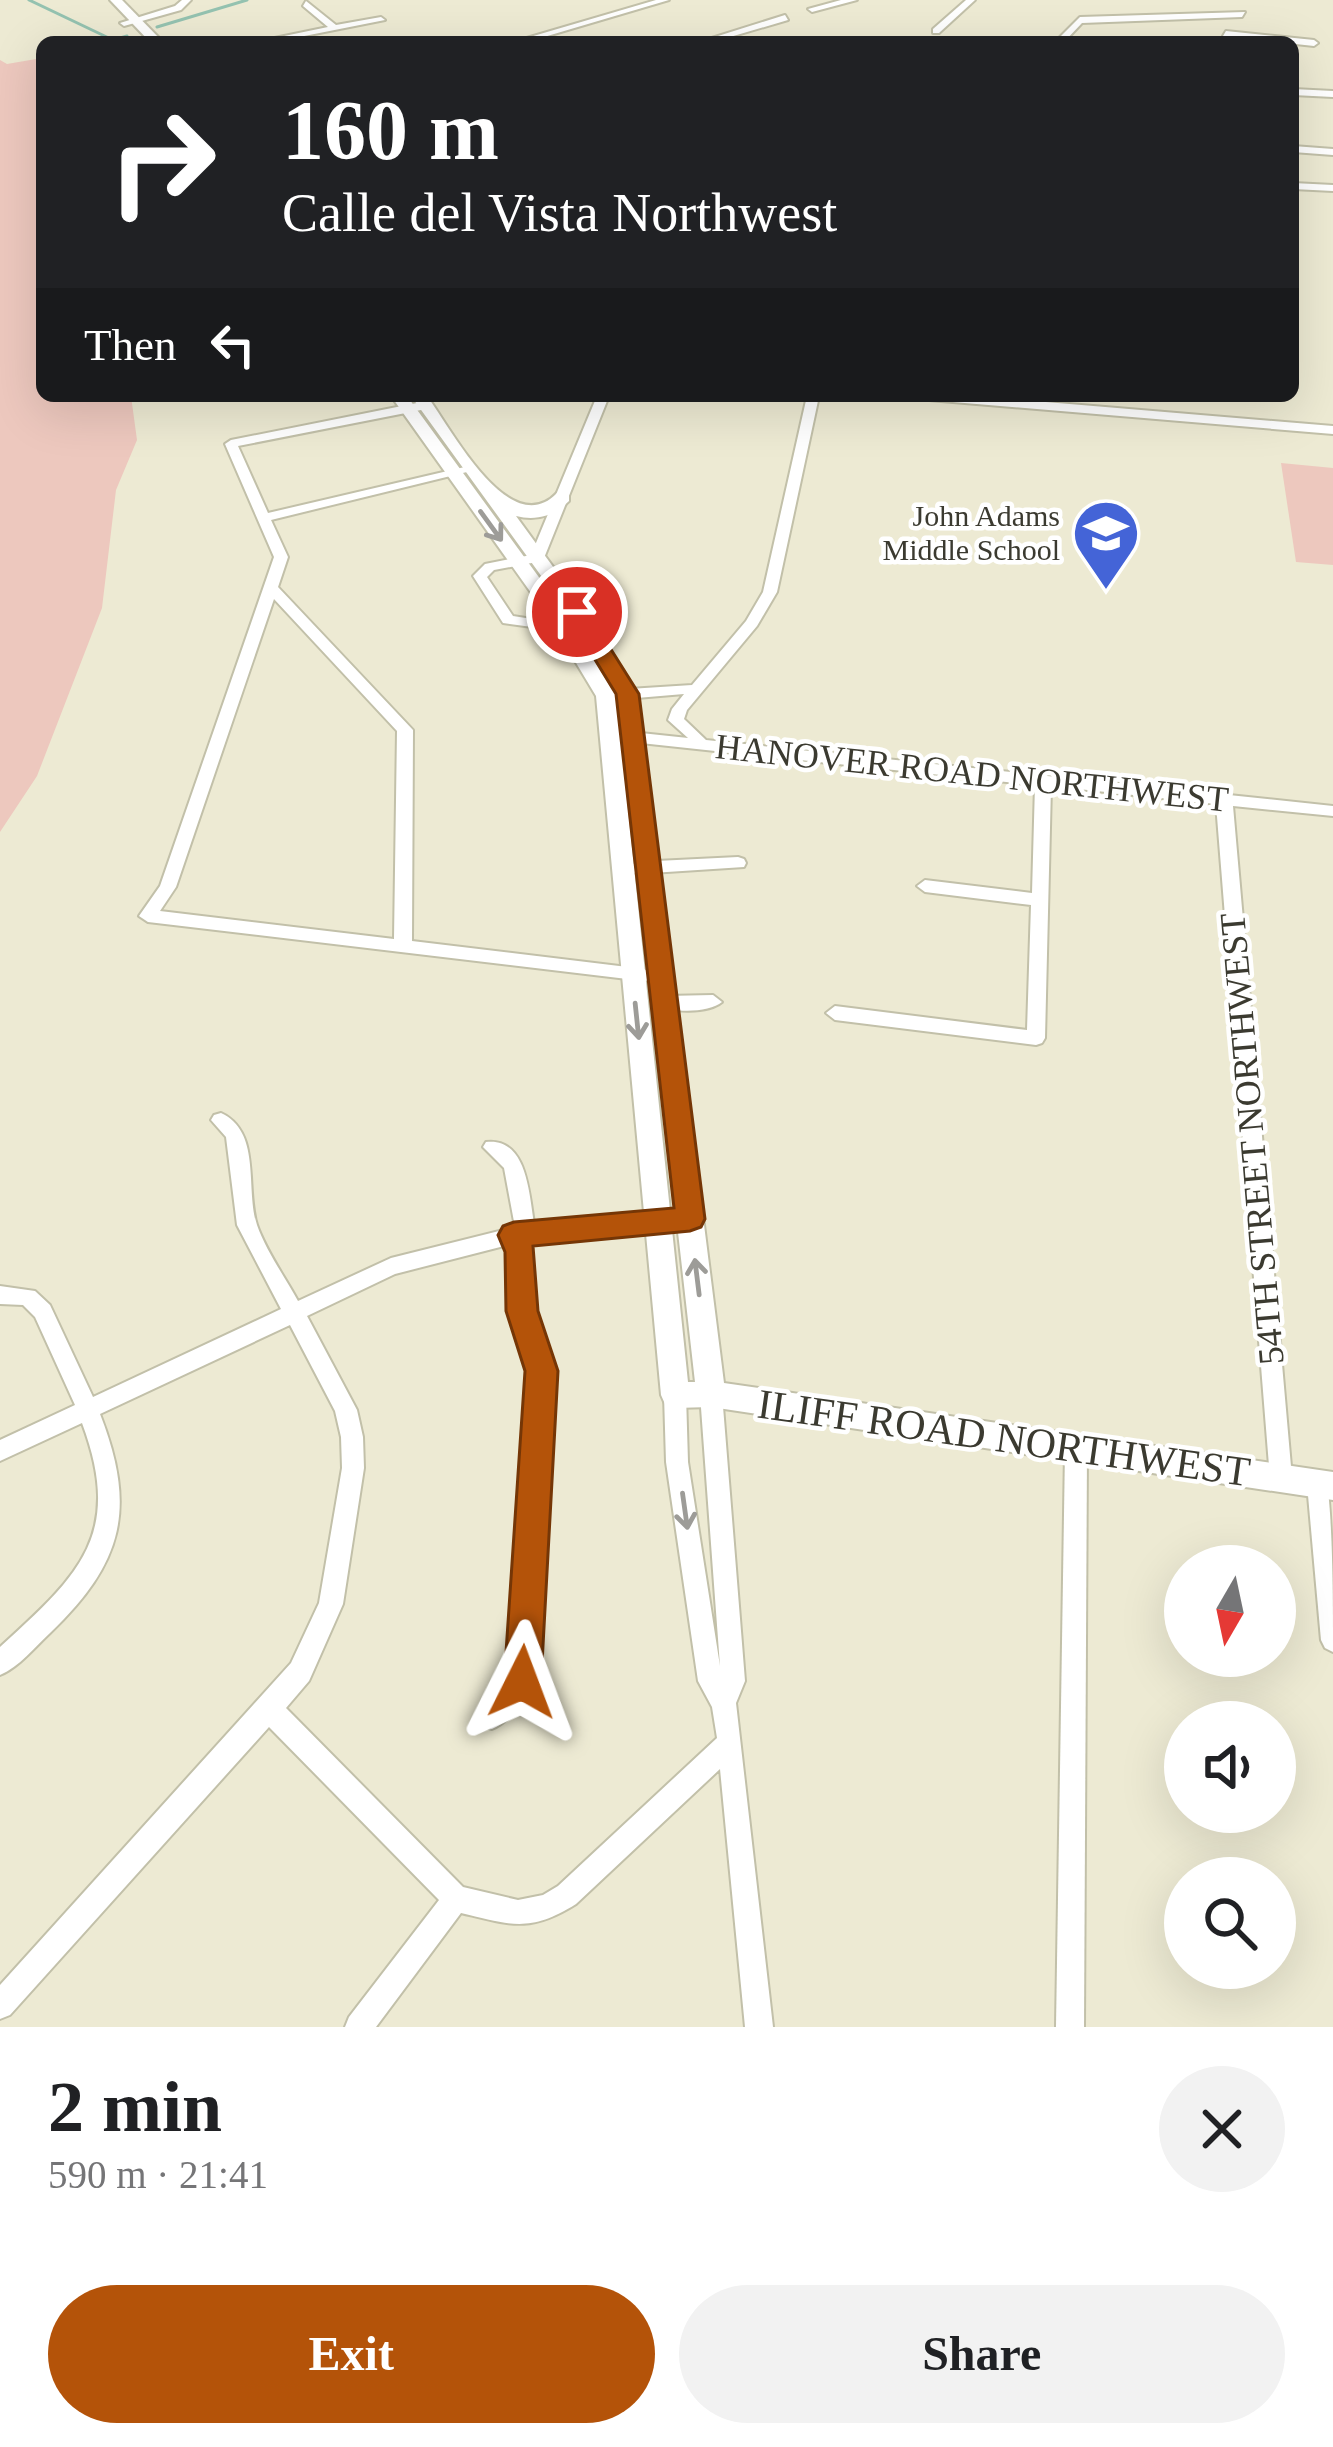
<!DOCTYPE html>
<meta charset="utf-8">
<style>
body{margin:0;font-family:"Times New Roman",serif;background:#f2f2f2;color:#202124;height:100vh;display:flex;flex-direction:column;font-size:45px;white-space:nowrap}
*{box-sizing:border-box;margin:0}
p{font-size:39px;color:#757577}
.icon{flex:none;width:66px;height:66px;fill:none;stroke:currentColor;stroke-width:2;stroke-linecap:round;stroke-linejoin:round}
.map{position:relative;height:2027px;overflow:hidden}
.drawer{display:flex;flex-direction:column;background:#fff;flex:1}
.drawer>*{flex:none}
.hud{position:absolute;left:36px;top:36px;width:1263px;height:366px;border-radius:18px;box-shadow:0 12px 48px #0002;background:#202124;color:#fff;overflow:hidden}
.needle{width:78px;rotate:189deg}
.tools{position:absolute;left:1164px;top:1545px;display:grid;gap:24px}
.tools a{display:grid;place-items:center;width:132px;height:132px;border-radius:50%;background:#fff;box-shadow:0 12px 48px #0002;font-size:60px}
.pin{position:absolute;display:grid;place-items:center;width:102px;height:102px;color:#fff;margin:-51px;border:6px solid #fff;border-radius:50%;box-shadow:0 3px 12px #0007}
.me{position:absolute;width:132px;margin:-66px;rotate:3deg;stroke-linejoin:round;filter:drop-shadow(0 0 9px #0008)}
.turn{display:flex;align-items:center;gap:42px;height:252px;padding:0 48px;font-size:54px}
.turn .icon{width:156px;height:156px;stroke-width:2.5}
.turn b{display:block;font-size:84px;line-height:102px}
.then{display:flex;align-items:center;height:114px;padding:0 48px;background:#0003;gap:24px;font-size:45px}
.round{display:grid;place-items:center;flex:none;width:126px;height:126px;border-radius:63px;background:#f2f2f2}
.headline{display:flex;align-items:center;justify-content:space-between;height:204px;padding:0 48px}
h1{font-size:72px;font-weight:700;line-height:90px}
.primary-button{display:flex;gap:24px;margin-top:auto;padding:24px 48px}
.primary-button a{flex:1;height:138px;border-radius:72px;background:#b45309;color:#fff;font-size:48px;font-weight:700;line-height:138px;text-align:center}
.primary-button a+a{background:#f2f2f2;color:#202124}
.map>svg:first-child{display:block}
</style>
<div class="map">
<svg width="1333" height="2027" viewBox="0 0 1333 2027">
<rect width="100%" height="100%" fill="#edead3"/>
<!-- green -->
<g fill="#edc8be">
<polygon points="42,58 42,396 131,396 137,440 116,490 102,608 37,776 0,832 0,60 7,64"/>
<polygon points="1281,463 1333,468 1333,565 1296,562"/>
</g>
<g fill="none" stroke-linecap="round" stroke-linejoin="round">
<!-- stream -->
<g stroke="#94c2b0" stroke-width="3">
<polyline points="29,0 113,40 127,36"/>
<polyline points="157,27 247,0"/>
</g>
<defs>
<g id="minor">
<polygon points="182,0 191,0 181,10 124,26 120,23 175,6"/>
<polygon points="656,0 669,0 527,42 513,42"/>
<polygon points="841,0 857,0 812,12 808,9"/>
<polygon points="966,0 975,0 939,33 933,33 933,29"/>
<polygon points="306,1 336,25 381,17 385,20 274,42 255,42 328,27 303,6"/>
<polygon points="1245,12 1242,17 1082,23 1064,42 1055,42 1080,17"/>
<polygon points="785,15 788,20 713,42 699,42"/>
<polygon points="1226,31 1314,40 1318,43 1314,46 1223,36"/>
<polygon points="1293,89 1333,91 1333,97 1293,95"/>
<polygon points="1293,146 1333,149 1333,155 1293,152"/>
<polygon points="1293,183 1333,185 1333,191 1293,189"/>
<polygon points="597,396 609,396 544,558 542,561 494,570 487,577 513,616 532,619 571,610 578,614 576,617 532,627 503,623 473,576 485,564 531,555"/>
<polygon points="807,396 819,396 777,592 757,626 687,710 684,719 706,740 1333,806 1333,816 1233,806 1292,1478 1289,1485 1281,1488 1273,1485 1270,1478 1216,804 1051,786 1045,1038 1042,1043 1036,1045 835,1020 826,1013 835,1006 1027,1030 1031,905 925,892 917,886 925,880 1032,893 1035,785 622,741 614,736 622,731 688,738 668,720 672,709 684,694 613,700 605,695 613,690 692,685 746,621 763,592"/>
<polygon points="923,396 973,396 1333,426 1333,434 929,400"/>
<path d="M 422,402 L 428,406 L 426,409 L 238,446 L 268,513 L 469,466 L 475,470 L 271,520 L 288,557 L 278,587 L 413,730 L 412,941 L 644,969 L 653,975 L 650,980 L 644,981 L 148,922 L 139,916 L 160,886 L 274,557 L 225,444 L 231,440 ZM 274,599 L 397,731 L 394,939 L 160,911 L 176,887 Z"/>
<polygon points="738,857 744,859 746,863 744,867 636,874 628,868 636,862"/>
<path d="M 713,995 L 722,1002 C 709,1013 669,1014 656,1003 L 665,996 Z"/>
<path d="M 221,1113 C 262,1132 245,1189 257,1225 C 266,1251 285,1277 298,1301 L 391,1258 L 515,1227 L 504,1168 L 483,1147 L 486,1142 C 527,1137 529,1194 534,1223 L 690,1211 L 697,1213 L 700,1219 L 697,1225 L 690,1227 L 526,1240 L 531,1252 L 532,1311 L 553,1371 L 534,1682 C 527,1699 509,1722 492,1729 L 483,1726 L 480,1717 L 483,1708 L 510,1677 L 531,1371 L 512,1311 L 511,1252 L 508,1245 L 395,1274 L 307,1316 L 357,1410 L 363,1437 L 364,1468 L 343,1604 L 309,1681 L 286,1708 L 463,1887 L 518,1900 L 543,1895 L 558,1886 L 717,1738 L 712,1707 L 698,1681 L 666,1462 L 664,1395 L 667,1388 L 675,1385 L 683,1388 L 686,1395 L 688,1462 L 720,1666 L 700,1394 L 703,1387 L 711,1384 L 719,1387 L 722,1394 L 745,1681 L 736,1703 L 773,2027 L 745,2027 L 720,1769 L 576,1904 C 530,1933 511,1925 461,1913 L 376,2027 L 345,2027 L 349,2017 L 439,1900 L 269,1727 L 10,2015 L 0,2019 L 0,1985 L 291,1663 L 319,1603 L 342,1468 L 341,1437 L 335,1411 L 290,1325 L 100,1414 C 137,1509 123,1563 50,1633 C 35,1647 19,1667 0,1675 L 0,1647 C 79,1575 124,1535 82,1423 L 0,1461 L 0,1440 L 75,1405 L 35,1317 L 23,1305 L 0,1304 L 0,1286 L 35,1291 L 50,1305 L 93,1397 L 281,1309 L 237,1225 L 226,1137 L 211,1120 L 214,1115 Z"/>
<polygon points="1076,1440 1084,1443 1087,1450 1084,2027 1056,2027 1065,1450 1068,1443"/>
<path d="M 1318,1474 L 1326,1477 C 1333,1515 1333,1607 1333,1652 L 1325,1648 L 1321,1640 L 1307,1484 L 1310,1477 Z"/>
</g>
<g id="major">
<polygon points="110,0 122,0 163,42 150,42"/>
<path d="M 391,396 L 407,396 L 565,613 L 616,696 L 688,1382 L 695,1382 L 617,694 L 568,613 L 411,396 L 427,396 C 452,430 510,542 557,493 L 569,493 L 569,501 C 554,516 536,521 516,516 L 586,612 L 637,694 L 724,1383 L 1333,1472 L 1333,1500 L 711,1407 L 675,1408 L 665,1404 L 661,1395 L 596,696 L 549,618 Z"/>
</g>
</defs>
<!-- minor casing -->
<use href="#minor" stroke="#c2c0a9" stroke-width="4"/>
<!-- major casing -->
<use href="#major" stroke="#c2c0a9" stroke-width="4"/>
<!-- minor -->
<use href="#minor" fill="#fff" fill-rule="evenodd"/>
<!-- major -->
<use href="#major" fill="#fff" fill-rule="evenodd"/>
</g>
<!-- one-way arrows -->
<defs><path id="oneway-shaft" d="M-6 0H5M1.5-3L5.5 0L1.5 3" fill="none" stroke-width="1.6" stroke-linecap="round" stroke-linejoin="round" transform="scale(3)"/></defs>
<g stroke="#9d9c98">
<use href="#oneway-shaft" transform="translate(491 526) rotate(54)"/>
<use href="#oneway-shaft" transform="translate(637 1021) rotate(84)"/>
<use href="#oneway-shaft" transform="translate(697 1277) rotate(-97)"/>
<use href="#oneway-shaft" transform="translate(685 1511) rotate(82)"/>
</g>
<!-- route -->
<polygon fill="#b45309" stroke="#753606" stroke-width="3" points="577,606 585,608 639,694 705,1219 701,1227 690,1231 533,1246 538,1311 558,1371 541,1682 535,1695 522,1700 509,1695 504,1682 525,1371 506,1311 505,1252 498,1235 503,1226 514,1222 674,1208 616,694 566,612"/>
<!-- icons -->
<defs>
<symbol id="school-pin" viewBox="-11 -11 22 30"><path d="M0 17L-7.5 6A9.5 9.5 0 1 1 7.5 6Z" fill="#4464d7" stroke="#fff"/><path d="M0-5L7-2L0 1L-7-2ZM-4 1L0 2.5L4 1V4Q0 6-4 4Z" fill="#fff"/></symbol>
</defs>
<g fill-rule="evenodd">
<use href="#school-pin" x="1068" y="495" width="76" height="104"/>
</g>
<g text-anchor="middle" stroke-width="9" stroke-linejoin="round" paint-order="stroke">
<!-- far-poi labels -->
<g font-size="30" fill="#3b3a30" stroke="#fff" text-anchor="end">
<text x="1060" y="526">John Adams<tspan x="1060" dy="34">Middle School</tspan></text>
</g>
<!-- street labels -->
<g font-size="36" fill="#3b3a30" stroke="#fff">
<text transform="translate(972 772) rotate(6)" y="13">HANOVER ROAD NORTHWEST</text>
<text transform="translate(1251 1139) rotate(-95)" y="13">54TH STREET NORTHWEST</text>
</g>
<!-- near-street labels -->
<g font-size="42" fill="#3b3a30" stroke="#fff">
<text transform="translate(1004 1437) rotate(8)" y="15">ILIFF ROAD NORTHWEST</text>
</g>
</g>
</svg>
<div class="tools">
<a><svg class="needle" viewBox="-14 -14 28 28"><path d="M0-13l5 13h-10z" fill="#e53935"/><path d="M0 13l5-13h-10z" fill="#757577"/></svg></a>
<a><svg class="icon" aria-label="sound" viewBox="0 0 24 24"><path d="M4 9h4l5-4v14l-5-4H4zM17 9q2 3 0 6"/></svg></a>
<a><svg class="icon" aria-label="search" viewBox="0 0 24 24"><circle cx="10" cy="10" r="6"/><path d="M15 15l6 6"/></svg></a>
</div>
<div class="pin" style="left:577px;top:612px;background:#d93025"><svg class="icon" aria-label="arrive" viewBox="0 0 24 24"><path d="M6 21V4h12l-3 4 3 4H6"/></svg></div>
<svg class="me" style="left:522px;top:1682px" viewBox="-20 -20 40 40"><path d="M0-17L14 15 0 8-14 15z" fill="#b45309" stroke="#fff" stroke-width="4"/></svg>
<div class="hud">
<div class="turn"><svg class="icon" aria-label="right" viewBox="0 0 24 24"><path d="M7 20v-9h11M14 6l5 5-5 5"/></svg><div><b>160 m</b>Calle del Vista Northwest</div></div>
<div class="then">Then<svg class="icon" aria-label="left" viewBox="0 0 24 24"><path d="M17 20v-9H6M10 6l-5 5 5 5"/></svg></div>
</div>
</div>
<section class="drawer">
<div class="headline"><div><h1>2 min</h1><p>590 m · 21:41</p></div><a class="round"><svg class="icon" aria-label="close" viewBox="0 0 24 24"><path d="M6 6l12 12M18 6L6 18"/></svg></a></div>
<div class="primary-button"><a>Exit</a><a>Share</a></div>
</section>
